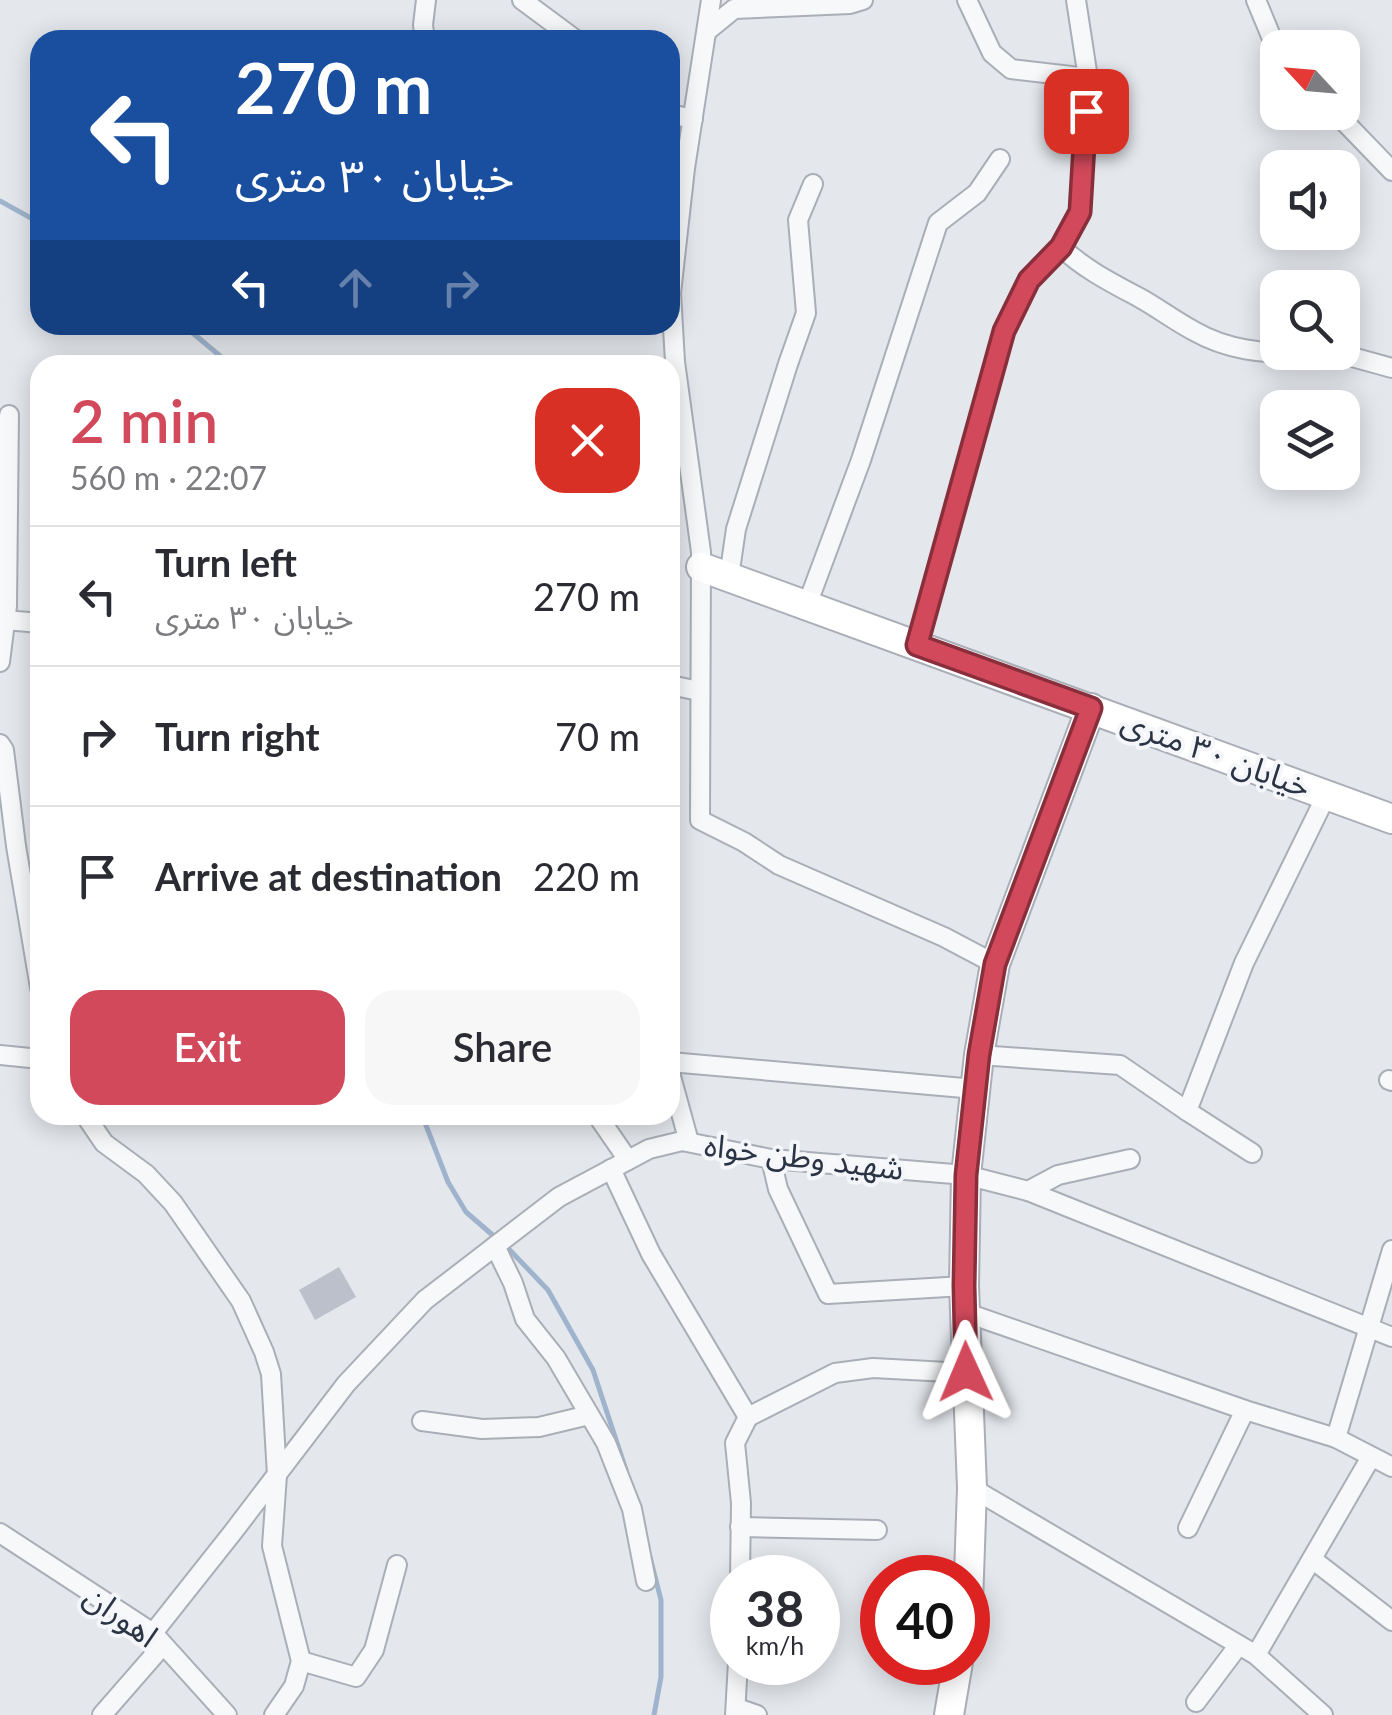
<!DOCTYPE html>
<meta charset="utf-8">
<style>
body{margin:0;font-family:Lato,"Noto Sans Arabic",sans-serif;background:#f7f7f7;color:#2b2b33;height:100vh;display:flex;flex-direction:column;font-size:38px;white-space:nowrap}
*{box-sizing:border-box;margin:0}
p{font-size:32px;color:#7c7c81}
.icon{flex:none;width:55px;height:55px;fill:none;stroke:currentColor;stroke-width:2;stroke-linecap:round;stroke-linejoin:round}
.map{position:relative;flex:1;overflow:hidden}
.details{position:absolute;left:30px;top:355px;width:650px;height:770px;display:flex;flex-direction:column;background:#fff;border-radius:30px;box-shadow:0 5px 25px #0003}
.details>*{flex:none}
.guide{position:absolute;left:30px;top:30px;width:650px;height:305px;border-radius:30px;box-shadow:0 5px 25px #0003;background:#1a4fa0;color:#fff;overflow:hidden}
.needle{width:65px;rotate:296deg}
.buttons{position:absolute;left:1260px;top:30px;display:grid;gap:20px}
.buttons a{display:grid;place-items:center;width:100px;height:100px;border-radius:20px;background:#fff;box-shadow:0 5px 25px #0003;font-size:50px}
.speed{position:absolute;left:710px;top:1555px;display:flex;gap:20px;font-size:50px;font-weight:700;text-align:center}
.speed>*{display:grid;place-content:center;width:130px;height:130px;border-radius:50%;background:#fff;box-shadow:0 5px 25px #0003;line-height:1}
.speed small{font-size:25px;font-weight:400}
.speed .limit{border:15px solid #d22;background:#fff;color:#111}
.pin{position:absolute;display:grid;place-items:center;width:85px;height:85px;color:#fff;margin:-42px;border-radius:20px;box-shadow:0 5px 15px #0006}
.me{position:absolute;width:110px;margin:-55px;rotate:359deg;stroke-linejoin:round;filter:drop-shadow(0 0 8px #0008)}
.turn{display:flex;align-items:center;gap:35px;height:210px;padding:0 40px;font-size:45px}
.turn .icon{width:130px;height:130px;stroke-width:2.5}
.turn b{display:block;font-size:70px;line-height:85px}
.lanes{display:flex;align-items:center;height:95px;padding:0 40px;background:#0003;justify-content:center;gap:50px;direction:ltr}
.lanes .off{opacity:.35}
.round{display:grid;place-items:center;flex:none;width:105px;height:105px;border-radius:30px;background:#f7f7f7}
.summary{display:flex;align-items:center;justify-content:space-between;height:170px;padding:0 40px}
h1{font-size:60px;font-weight:600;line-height:75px;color:#d1495b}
.cta{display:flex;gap:20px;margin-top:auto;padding:20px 40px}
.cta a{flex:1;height:115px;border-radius:30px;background:#d1495b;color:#fff;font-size:40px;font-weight:600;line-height:115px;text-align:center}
.cta a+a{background:#f7f7f7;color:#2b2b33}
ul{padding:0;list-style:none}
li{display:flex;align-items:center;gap:30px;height:140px;padding:0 40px;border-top:2px solid #e1e1e2}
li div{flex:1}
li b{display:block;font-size:38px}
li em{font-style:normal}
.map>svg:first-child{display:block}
</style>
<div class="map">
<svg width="1392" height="1715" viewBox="0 0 1392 1715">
<rect width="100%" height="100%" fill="#e4e7ec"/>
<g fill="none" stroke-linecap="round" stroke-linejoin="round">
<!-- stream -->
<g stroke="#9fb4cc" stroke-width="5">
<polyline points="0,201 40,223"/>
<polyline points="183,325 231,365"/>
<polyline points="422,1115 448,1182 466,1212 496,1238"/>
<polyline points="505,1245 548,1290 593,1370 626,1470"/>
<polyline points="650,1557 661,1600 661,1677 654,1715"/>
</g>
</g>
<!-- building -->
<polygon fill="#bbc0ca" points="339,1267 356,1297 315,1320 299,1290"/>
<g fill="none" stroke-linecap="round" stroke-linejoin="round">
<defs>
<g id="street">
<polyline points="522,0 576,40"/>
<polyline points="711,0 685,168 671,293 675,362 701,552 700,820 744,842 779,865 944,937 995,964"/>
<polyline points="967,0 992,53 1011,69 1088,78"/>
<polyline points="1256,0 1278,53"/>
<polyline points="707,31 734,9 850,4 863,0"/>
<polyline points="425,40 423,25 426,0"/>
<polyline points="1335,112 1392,171"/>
<polyline points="670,114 693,119"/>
<path d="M 1061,247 C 1084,269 1112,283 1140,298 C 1158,308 1175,321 1194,331 C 1225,349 1265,355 1301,352"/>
<polyline points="1324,352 1352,357 1392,368"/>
<polyline points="729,577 736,529 788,364 806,313 798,220 813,184"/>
<polyline points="807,605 861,460 938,223 977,193 1000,159"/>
<polyline points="5,620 40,623"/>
<polyline points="917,645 1004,331 1029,280 1061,247 1080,212 1088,78 1076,0"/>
<polyline points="0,662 7,606 9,415"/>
<polyline points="670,685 699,691"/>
<polyline points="0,744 4,750 16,846 40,988"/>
<polyline points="0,1055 40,1059"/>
<polyline points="979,1055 1120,1065 1187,1111"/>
<polyline points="670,1062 975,1089"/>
<polyline points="670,1073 689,1142"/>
<polyline points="1389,1080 1392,1081"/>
<polyline points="85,1115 104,1143 146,1174 173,1203 241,1301 264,1352 271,1374 277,1475 272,1546 301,1661 294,1686 274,1715"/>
<polyline points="597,1115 628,1160"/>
<polyline points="1252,1153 1187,1111 1244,963 1326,796"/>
<polyline points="771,1159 778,1189 828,1294 964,1286"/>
<polyline points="611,1169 651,1254 748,1417 835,1373 873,1368 966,1373"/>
<polyline points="1028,1191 1058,1175 1130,1159"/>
<polyline points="495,1246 513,1283 525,1319 556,1358 606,1443 632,1509 646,1581"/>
<polyline points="964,1312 1245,1410 1336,1438 1392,1467"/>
<polyline points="422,1421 482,1429 539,1427 589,1415"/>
<polyline points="1336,1438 1392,1250"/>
<polyline points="972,1488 1256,1655 1323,1715"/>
<polyline points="740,1527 877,1530"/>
<polyline points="1188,1528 1245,1410"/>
<polyline points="0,1533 153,1633 227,1715"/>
<polyline points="1312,1559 1392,1621"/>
<polyline points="740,1578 741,1503 735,1443 748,1417"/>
<polyline points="153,1633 233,1532 346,1384 425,1300 559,1197 649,1149 682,1141 771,1159 966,1175 1028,1191 1392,1337"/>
<polyline points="1256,1655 1371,1457"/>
<polyline points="301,1661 356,1677 374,1650 397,1565"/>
<polyline points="1196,1702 1238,1646"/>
<polyline points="737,1708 757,1715"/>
<polyline points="102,1715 163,1645"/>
<polyline points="735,1715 738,1662"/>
</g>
<g id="secondary">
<polyline points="701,567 1392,819"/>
<polyline points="968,1604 972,1488 964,1286 966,1175 979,1055 995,964 1091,708"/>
<polyline points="949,1715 958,1662"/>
</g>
</defs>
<!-- street casing -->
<use href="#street" stroke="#a9aeb7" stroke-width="22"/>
<!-- secondary casing -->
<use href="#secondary" stroke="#a9aeb7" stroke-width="32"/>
<!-- street -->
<use href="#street" stroke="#f7f8fa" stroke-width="18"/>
<!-- secondary -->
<use href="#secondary" stroke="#fff" stroke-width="28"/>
</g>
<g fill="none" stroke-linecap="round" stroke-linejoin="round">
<defs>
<polyline id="route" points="966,1372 964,1286 966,1175 979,1055 995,964 1091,708 917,645 1004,331 1029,280 1061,247 1080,212 1086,111"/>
</defs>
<!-- route casing -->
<use href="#route" stroke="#882f3b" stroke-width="25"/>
<!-- route -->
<use href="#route" stroke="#d1495b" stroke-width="18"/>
</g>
<g text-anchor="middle" stroke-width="8" stroke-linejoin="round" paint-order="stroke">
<!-- street labels -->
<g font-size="32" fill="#2b3445" stroke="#f4f6f9">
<text transform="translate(1216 754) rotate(20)" y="11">خیابان ۳۰ متری</text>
<text transform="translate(804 1157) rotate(7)" y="11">شهید وطن خواه</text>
<text transform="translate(121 1616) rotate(36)" y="11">اهوران</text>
</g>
</g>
</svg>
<div class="buttons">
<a><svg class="needle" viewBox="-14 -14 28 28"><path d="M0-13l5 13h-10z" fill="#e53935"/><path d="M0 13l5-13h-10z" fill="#7c7c81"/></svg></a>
<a><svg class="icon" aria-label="sound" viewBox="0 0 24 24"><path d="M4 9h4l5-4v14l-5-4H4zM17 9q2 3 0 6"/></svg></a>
<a><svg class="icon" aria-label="search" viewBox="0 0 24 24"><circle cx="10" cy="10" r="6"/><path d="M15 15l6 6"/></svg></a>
<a><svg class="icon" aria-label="layers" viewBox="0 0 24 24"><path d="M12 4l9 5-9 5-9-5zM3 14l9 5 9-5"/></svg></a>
</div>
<div class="speed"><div>38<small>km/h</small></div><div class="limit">40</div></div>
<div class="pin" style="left:1086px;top:111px;background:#d93025"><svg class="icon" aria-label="arrive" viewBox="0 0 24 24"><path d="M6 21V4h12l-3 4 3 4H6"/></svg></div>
<svg class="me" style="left:966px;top:1372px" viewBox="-20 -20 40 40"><path d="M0-17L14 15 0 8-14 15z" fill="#d1495b" stroke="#fff" stroke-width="4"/></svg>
<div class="guide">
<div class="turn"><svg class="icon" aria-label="left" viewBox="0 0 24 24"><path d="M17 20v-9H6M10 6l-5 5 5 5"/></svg><div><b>270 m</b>خیابان ۳۰ متری</div></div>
<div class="lanes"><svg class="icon" aria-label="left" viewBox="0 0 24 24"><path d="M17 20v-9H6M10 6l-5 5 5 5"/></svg><svg class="icon off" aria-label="ahead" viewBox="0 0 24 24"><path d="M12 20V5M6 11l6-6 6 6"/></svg><svg class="icon off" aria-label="right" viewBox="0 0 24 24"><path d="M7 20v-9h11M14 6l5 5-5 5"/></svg></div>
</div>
<section class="details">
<div class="summary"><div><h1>2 min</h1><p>560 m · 22:07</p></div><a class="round" style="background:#d93025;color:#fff"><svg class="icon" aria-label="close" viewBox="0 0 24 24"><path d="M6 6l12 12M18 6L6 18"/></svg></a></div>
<ul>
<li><svg class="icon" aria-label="left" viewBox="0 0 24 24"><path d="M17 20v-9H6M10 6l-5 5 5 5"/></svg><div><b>Turn left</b><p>خیابان ۳۰ متری</p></div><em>270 m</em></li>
<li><svg class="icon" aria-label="right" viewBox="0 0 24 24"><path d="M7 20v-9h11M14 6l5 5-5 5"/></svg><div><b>Turn right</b></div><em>70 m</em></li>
<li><svg class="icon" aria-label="arrive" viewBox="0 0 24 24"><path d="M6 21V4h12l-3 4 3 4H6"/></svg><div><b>Arrive at destination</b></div><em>220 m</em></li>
</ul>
<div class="cta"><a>Exit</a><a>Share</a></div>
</section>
</div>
